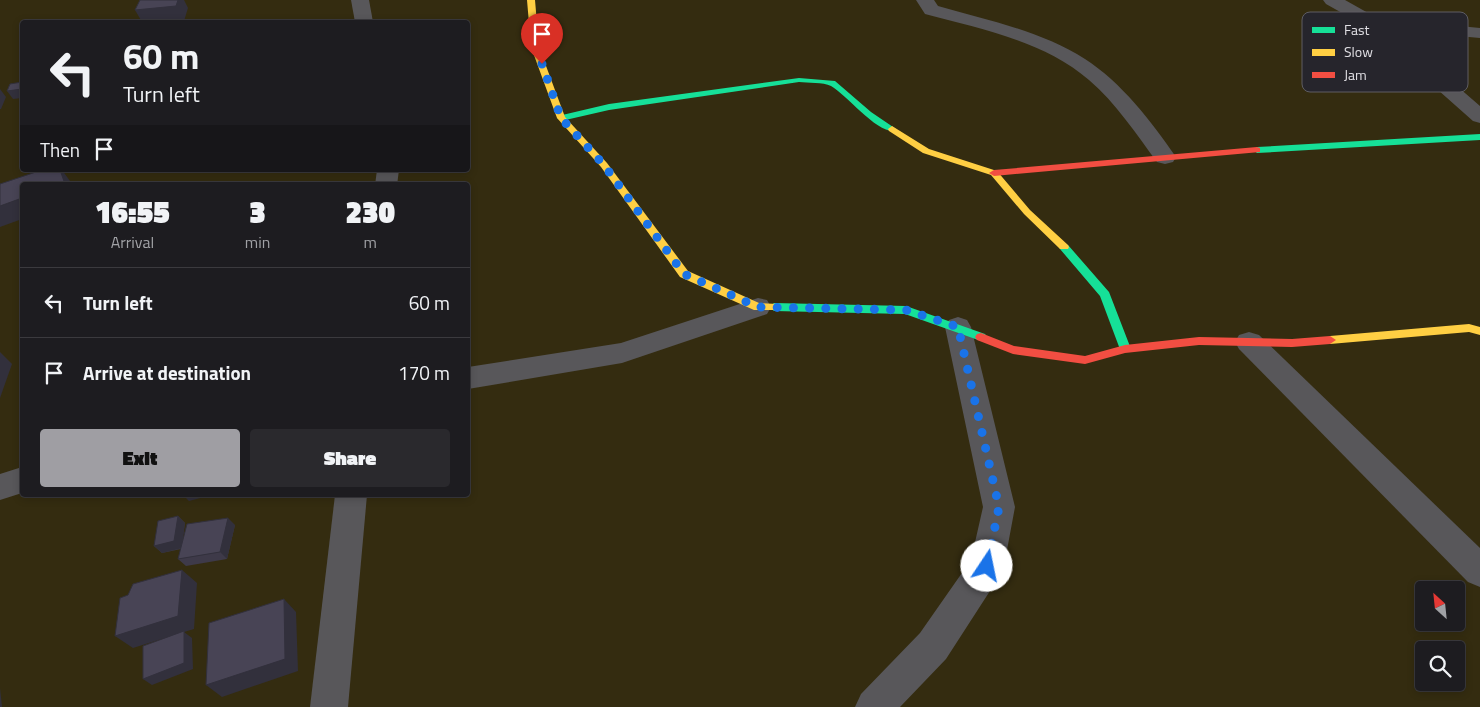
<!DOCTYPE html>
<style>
body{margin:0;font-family:"Titillium Web",sans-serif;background:#2a292d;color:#f1f3f6;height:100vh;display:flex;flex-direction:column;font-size:19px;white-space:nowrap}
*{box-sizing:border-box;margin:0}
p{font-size:16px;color:#a0a1a5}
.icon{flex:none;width:28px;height:28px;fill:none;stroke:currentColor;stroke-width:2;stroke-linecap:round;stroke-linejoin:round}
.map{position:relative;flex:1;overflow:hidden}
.side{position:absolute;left:20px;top:182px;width:450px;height:315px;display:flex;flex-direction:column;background:#1d1c20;border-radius:5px;box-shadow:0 2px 8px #0003,0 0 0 1px #3b3a3e}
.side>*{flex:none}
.hud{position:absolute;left:20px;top:20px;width:450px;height:152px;border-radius:5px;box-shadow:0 2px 8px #0003,0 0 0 1px #3b3a3e;background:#1d1c20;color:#f1f3f6;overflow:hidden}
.needle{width:32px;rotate:333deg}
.tools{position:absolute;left:1415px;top:581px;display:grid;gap:10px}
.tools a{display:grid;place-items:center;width:50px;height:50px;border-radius:5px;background:#1d1c20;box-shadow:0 2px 8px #0003,0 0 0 1px #3b3a3e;font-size:25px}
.pin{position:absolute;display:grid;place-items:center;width:42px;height:42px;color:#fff;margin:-51px -21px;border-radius:50% 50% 50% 0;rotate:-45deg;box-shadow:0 0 5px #0007}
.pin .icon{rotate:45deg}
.me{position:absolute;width:55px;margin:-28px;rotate:11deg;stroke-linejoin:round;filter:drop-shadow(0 0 4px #0008)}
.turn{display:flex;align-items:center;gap:18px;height:105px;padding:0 20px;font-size:22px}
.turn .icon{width:65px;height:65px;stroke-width:2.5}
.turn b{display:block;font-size:35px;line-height:42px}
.then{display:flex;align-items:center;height:48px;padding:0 20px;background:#0003;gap:10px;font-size:19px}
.eta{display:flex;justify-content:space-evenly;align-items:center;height:85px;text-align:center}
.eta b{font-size:30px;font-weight:800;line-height:35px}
.action{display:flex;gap:10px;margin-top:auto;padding:10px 20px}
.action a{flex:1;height:58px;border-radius:5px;background:#9f9ea3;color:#111;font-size:20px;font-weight:800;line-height:58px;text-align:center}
.action a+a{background:#2a292d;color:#f1f3f6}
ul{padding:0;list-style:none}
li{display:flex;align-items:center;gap:15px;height:70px;padding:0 20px;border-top:1px solid #3b3a3e}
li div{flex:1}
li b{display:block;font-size:19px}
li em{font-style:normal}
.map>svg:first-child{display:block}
</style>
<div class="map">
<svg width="1480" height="707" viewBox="0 0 1480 707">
<rect width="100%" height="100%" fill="#27262b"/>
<!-- sand -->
<path fill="#342c10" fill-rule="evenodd" d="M 0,0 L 1480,0 L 1480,707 L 0,707 ZM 22,22 L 468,22 L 468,170 L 22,170 ZM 22,185 L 468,185 L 468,495 L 22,495 ZM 1424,590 L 1456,590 L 1456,622 L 1424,622 ZM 1424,650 L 1456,650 L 1456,682 L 1424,682 Z"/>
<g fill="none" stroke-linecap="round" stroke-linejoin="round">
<!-- street -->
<g fill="#58575a" fill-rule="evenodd">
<polygon points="351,0 369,0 373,22 355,22"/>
<path d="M 916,0 L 934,0 L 938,6 C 987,20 1041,31 1085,59 C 1121,82 1152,122 1176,157 L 1173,162 L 1165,164 L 1157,162 C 1136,134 1116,103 1089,80 C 1044,41 981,29 925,14 Z"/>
<polygon points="1323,0 1345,0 1377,18 1480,28 1480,38 1392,30 1480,106 1480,123 1473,121 1367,27 1326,4"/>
<polygon points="377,170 399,170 397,185 375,185"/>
<polygon points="758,298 767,300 771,307 767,314 622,363 468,389 468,367 621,343"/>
<polygon points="958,317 967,320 971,327 1015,507 1004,566 999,577 946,659 900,707 855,707 861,694 920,633 971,560 983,507 945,327 949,320"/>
<polygon points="1249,332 1259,335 1480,548 1480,587 1468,582 1239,349 1235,342 1239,335"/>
<polygon points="22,467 22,493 0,500 0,474"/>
<polygon points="335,495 367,495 348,707 310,707"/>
</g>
<!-- fast -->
<g fill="#16e098" fill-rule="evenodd">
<path d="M 799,78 L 835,81 L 871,112 L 896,129 L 895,131 C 876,133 847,95 831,86 C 823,82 808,83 799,82 L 609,110 L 561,121 L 557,118 L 558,116 L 609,104 Z"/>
<polygon points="1480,134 1480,140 1257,153 1253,150 1257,147"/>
<polygon points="1064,244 1068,245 1109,292 1131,349 1129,352 1121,352 1100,296 1060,249 1059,247 1060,245"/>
<polygon points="774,303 906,306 985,334 987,337 981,341 905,314 774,311 769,307"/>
</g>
<!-- slow -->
<g fill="#ffcf43" fill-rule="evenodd">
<polygon points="527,0 535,0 539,47 565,117 607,163 688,271 759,303 778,304 779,307 778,310 754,310 680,277 601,167 557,118 531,47"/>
<polygon points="892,126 929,149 997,171 1030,210 1068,245 1069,247 1068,249 1060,249 1024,214 991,175 923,153 889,131 888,129"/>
<polygon points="1469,324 1480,327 1480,335 1469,332 1330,344 1324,340 1330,336"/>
</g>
<!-- jam -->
<g fill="#f24e42" fill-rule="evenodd">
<polygon points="1257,147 1260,148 1260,152 994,176 989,173 994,170"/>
<polygon points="981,333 1014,346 1085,356 1125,345 1199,337 1292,339 1330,336 1336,340 1330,344 1292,347 1199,345 1125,353 1085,364 1013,354 977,340 975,337 977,334"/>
</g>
</g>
<!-- wall -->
<polygon fill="#3e3a49" points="178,516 185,523 182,542 235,525 227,559 186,566 178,559 181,549 162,553 154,546"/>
<!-- shaded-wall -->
<g fill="#32303c">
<polygon points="178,0 184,0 188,8 184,21 170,22 142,22 135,10"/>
<polygon points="0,89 6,97 1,109 0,109"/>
<polygon points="22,89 22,98 13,99 7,91"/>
<polygon points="60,170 62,170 70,181 72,185 61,185"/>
<polygon points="22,198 22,219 0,227 0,206"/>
<polygon points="0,352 12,364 0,398"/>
<polygon points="90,495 108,495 94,498"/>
<polygon points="183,495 212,495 189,501"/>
<polygon points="178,516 185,523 182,548 162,553 154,546"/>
<polygon points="228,518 235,525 227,559 220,552"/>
<polygon points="182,570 197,583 194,629 184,632 192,638 193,669 152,685 143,679 184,632 133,648 115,636"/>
<polygon points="284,599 296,612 298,671 222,697 206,685"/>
<polygon points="0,688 2,707 0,707"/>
</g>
<!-- building -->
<g fill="#484455" stroke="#32303c">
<polygon points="140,0 178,0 176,6 135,10"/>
<polygon points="22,82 22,89 7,91 10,84"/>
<polygon points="42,170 60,170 65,184 61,185 22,185 22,198 0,206 0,184"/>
<polygon points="178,516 174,541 154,546 158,521"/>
<polygon points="228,518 220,552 178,559 187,524"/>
<polygon points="182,570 178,616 115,636 120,598 128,595 133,584"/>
<polygon points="284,599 285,659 206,685 209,623"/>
<polygon points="184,631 184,663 143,679 143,646"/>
</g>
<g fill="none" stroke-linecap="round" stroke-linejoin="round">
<!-- route -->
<polyline stroke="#1a73e8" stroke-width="9" stroke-dasharray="0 16.2" points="542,64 561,118 604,165 684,274 758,307 906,310 958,327 999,507 987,566"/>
</g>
<!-- legend -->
<rect x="1302" y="12" width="166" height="80" rx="8" fill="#26252c" stroke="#5e5d63" stroke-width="1"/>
<rect x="1312" y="27" width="23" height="6" fill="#16e098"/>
<rect x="1312" y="49" width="23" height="7" fill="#ffcf43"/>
<rect x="1312" y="72" width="23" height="6" fill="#f24e42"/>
<g font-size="14" fill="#e0dfe4">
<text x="1344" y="35">Fast</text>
<text x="1344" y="57">Slow</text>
<text x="1344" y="80">Jam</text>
</g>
</svg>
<div class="tools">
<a><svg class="needle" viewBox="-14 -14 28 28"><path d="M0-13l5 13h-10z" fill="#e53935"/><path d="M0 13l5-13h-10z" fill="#a0a1a5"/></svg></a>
<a><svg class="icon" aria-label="search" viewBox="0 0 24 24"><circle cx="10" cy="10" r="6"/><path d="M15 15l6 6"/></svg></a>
</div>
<div class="pin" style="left:542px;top:64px;background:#d93025"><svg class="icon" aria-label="arrive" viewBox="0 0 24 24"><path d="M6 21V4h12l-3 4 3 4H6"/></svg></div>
<svg class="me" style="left:987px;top:566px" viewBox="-20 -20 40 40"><circle r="19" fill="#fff"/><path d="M0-13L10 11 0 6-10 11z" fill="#1a73e8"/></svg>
<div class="hud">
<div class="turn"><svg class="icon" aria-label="left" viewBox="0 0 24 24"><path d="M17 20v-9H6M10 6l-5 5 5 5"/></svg><div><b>60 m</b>Turn left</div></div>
<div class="then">Then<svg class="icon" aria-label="arrive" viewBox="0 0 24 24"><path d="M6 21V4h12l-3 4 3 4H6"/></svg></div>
</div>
<section class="side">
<div class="eta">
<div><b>16:55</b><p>Arrival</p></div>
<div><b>3</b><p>min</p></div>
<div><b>230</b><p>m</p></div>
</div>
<ul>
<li><svg class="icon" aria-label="left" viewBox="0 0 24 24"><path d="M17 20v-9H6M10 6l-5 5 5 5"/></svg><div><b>Turn left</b></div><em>60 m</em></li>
<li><svg class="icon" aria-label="arrive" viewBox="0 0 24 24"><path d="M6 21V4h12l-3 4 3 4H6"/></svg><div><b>Arrive at destination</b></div><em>170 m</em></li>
</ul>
<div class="action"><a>Exit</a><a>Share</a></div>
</section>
</div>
